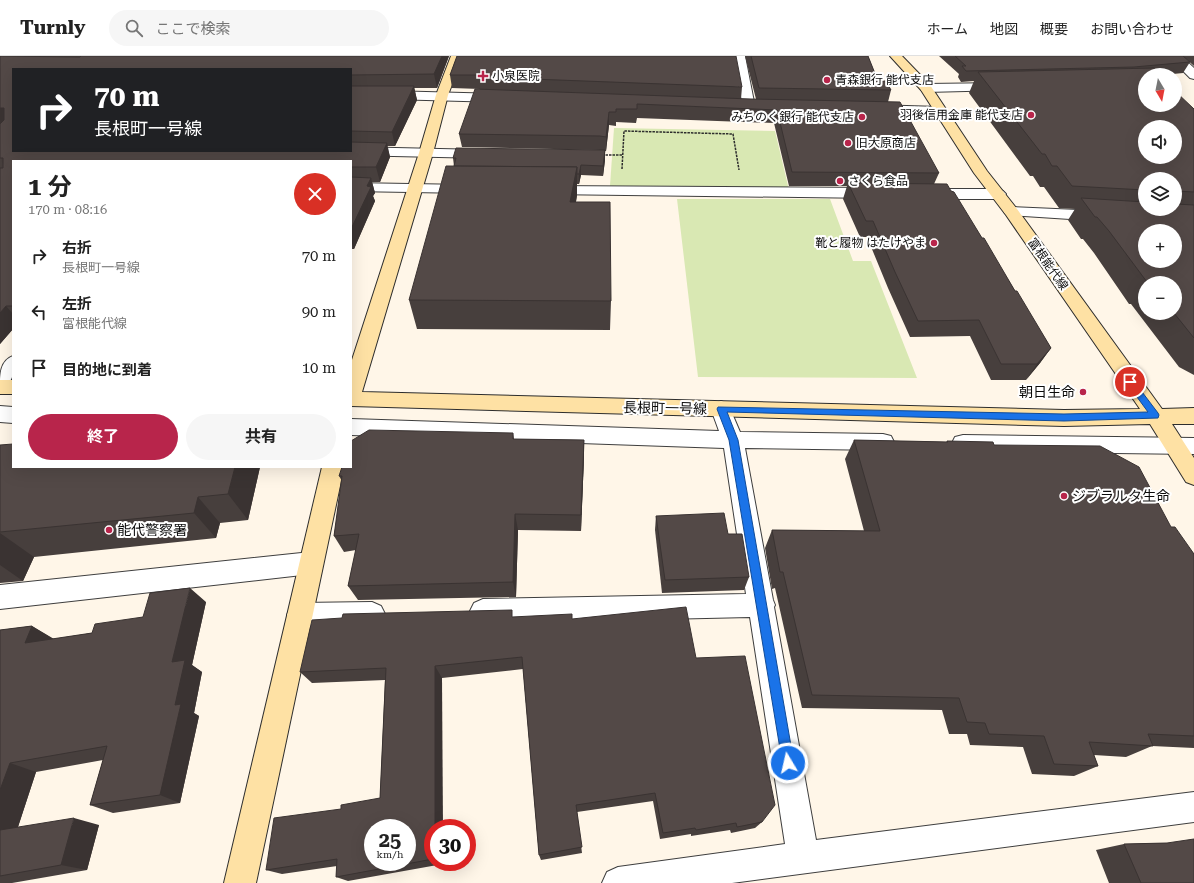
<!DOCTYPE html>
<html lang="ja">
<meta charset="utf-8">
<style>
body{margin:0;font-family:"Roboto Serif","Noto Sans JP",serif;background:#f6f6f6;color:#222;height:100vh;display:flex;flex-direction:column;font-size:15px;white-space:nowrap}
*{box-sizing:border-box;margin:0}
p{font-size:13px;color:#767676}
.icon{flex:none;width:22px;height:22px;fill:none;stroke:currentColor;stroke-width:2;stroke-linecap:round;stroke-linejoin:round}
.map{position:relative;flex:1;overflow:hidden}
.panel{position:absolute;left:12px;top:104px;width:340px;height:308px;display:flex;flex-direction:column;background:#fff;border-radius:0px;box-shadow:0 4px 16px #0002}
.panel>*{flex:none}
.hud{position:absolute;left:12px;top:12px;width:340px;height:84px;border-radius:0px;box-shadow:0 4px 16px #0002;background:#202124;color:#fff;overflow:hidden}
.needle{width:26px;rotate:170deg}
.controls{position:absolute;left:1138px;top:12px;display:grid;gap:8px}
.controls a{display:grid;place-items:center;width:44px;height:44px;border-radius:50%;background:#fff;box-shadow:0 4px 16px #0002;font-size:20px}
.speed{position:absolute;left:364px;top:763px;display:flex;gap:8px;font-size:20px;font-weight:700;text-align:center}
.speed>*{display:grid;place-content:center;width:52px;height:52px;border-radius:50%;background:#fff;box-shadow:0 4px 16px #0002;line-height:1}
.speed small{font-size:10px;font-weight:400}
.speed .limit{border:6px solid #d22;background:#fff;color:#111}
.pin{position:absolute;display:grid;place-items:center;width:34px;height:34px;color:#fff;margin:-17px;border:2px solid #fff;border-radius:50%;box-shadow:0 1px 4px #0007}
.me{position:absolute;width:44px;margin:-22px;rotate:351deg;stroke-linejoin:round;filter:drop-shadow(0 0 3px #0008)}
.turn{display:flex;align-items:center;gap:14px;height:84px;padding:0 16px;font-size:18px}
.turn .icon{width:52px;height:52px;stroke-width:2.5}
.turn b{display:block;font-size:28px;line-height:34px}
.round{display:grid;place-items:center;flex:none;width:42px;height:42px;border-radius:21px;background:#f6f6f6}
.summary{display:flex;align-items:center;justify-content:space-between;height:68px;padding:0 16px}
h1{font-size:24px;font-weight:700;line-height:30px}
.action{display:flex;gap:8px;margin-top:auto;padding:8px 16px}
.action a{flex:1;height:46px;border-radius:24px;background:#b8254b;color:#fff;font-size:16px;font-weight:700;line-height:46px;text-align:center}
.action a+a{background:#f6f6f6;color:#222}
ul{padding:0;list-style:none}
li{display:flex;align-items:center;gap:12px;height:56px;padding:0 16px}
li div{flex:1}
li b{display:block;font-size:15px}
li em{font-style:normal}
header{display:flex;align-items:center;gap:24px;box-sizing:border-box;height:56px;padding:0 20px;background:#fff;border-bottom:1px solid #e0e0e0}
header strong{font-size:19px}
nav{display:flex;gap:22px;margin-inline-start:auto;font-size:14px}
.search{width:280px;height:36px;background:#f6f6f6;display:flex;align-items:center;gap:10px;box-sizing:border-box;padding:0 14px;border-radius:22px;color:#767676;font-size:15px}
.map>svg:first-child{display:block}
</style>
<header>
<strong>Turnly</strong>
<div class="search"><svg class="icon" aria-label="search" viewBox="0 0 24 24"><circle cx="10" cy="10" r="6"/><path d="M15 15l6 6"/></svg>ここで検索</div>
<nav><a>ホーム</a><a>地図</a><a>概要</a><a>お問い合わせ</a></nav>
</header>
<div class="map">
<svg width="1194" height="827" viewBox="0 0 1194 827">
<rect width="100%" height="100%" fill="#fff6e8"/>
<!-- green -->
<g fill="#d9e8b3">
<polygon points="614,72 775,75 789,134 610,130"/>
<polygon points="677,143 830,143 853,205 871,205 917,322 698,321"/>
</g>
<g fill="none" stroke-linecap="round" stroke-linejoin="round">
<defs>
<g id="street">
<polygon points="733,0 745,0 755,51 754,54 744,54 743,51"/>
<polygon points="1168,0 1181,0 1194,12 1194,23 1190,22"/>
<polygon points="1002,27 1006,28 1008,31 1006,34 926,36 922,35 920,32 922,29 926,28"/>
<polygon points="351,34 501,38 505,39 507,42 505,45 501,46 351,42"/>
<polygon points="873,49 940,51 945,52 947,55 945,58 940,59 868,56 867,53 868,50"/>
<polygon points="351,91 484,94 489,95 491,98 489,101 484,102 348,99 343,98 341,95 351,95"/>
<polygon points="351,127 469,129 474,130 476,133 474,136 469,137 351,135"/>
<polygon points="547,130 875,132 880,134 883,137 880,140 875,142 547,138 542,137 540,134 542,131"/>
<polygon points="925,133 998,133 1003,135 1006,138 1003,141 998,143 925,143 920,141 917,138 920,135"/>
<polygon points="1012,151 1101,155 1107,157 1109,160 1107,163 1101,165 1007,159 1004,156 1007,153"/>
<path d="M 13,300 C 13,314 16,327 0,332 C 0,318 0,305 13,300 Z"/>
<polygon points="721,345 728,348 740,376 883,378 891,380 894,386 891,392 883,394 745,392 773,544 775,549 774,551 816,784 1194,736 1194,766 732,827 602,827 607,816 618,811 785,788 750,561 483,567 474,563 470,555 474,547 483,543 746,538 724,392 351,379 351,363 719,375 711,353 714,348"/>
<polygon points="0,350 13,351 13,367 0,366"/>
<polygon points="963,379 1194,382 1194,398 963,395 955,393 952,387 955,381"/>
<polygon points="311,496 320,499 323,507 320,515 311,518 0,553 0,529"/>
<polygon points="372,546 381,550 385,558 381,566 372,570 300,571 291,567 287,559 291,551 300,547"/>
</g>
<g id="secondary">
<polygon points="451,0 463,0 448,39 433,97 362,336 1064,354 1140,353 1006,159 974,117 921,34 890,0 902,0 930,29 987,115 1017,153 1162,353 1194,352 1194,368 1172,368 1194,402 1194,429 1186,426 1150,368 1064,370 351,350 351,307 419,97 436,39"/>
<rect x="0" y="324" width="13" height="14"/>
<polygon points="322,411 344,411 256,827 224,827"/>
</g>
</defs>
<!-- street casing -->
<use href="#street" stroke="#3e3e3e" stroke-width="2"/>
<!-- secondary casing -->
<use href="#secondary" stroke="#2d2d2d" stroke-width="2"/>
<!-- path -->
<g stroke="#2d2d2d" stroke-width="1.5" stroke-dasharray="2.5 1" stroke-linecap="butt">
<polyline points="602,99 623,99"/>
<polyline points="622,113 624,75 733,78 739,114"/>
</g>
<!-- street -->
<use href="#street" fill="#fff" fill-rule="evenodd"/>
<!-- secondary -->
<use href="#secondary" fill="#fee1a4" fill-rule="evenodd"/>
</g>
<!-- wall -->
<g fill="#473f3d" fill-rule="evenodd">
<path d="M 0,0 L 449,0 L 437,32 L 414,32 L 417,44 L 395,90 L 387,90 L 390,101 L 380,126 L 372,126 L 375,137 L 373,140 L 375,145 L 354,193 L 351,193 L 351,105 L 13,105 L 13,273 L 0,288 ZM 351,13 L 351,95 L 13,95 Z"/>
<polygon points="457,0 742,31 741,43 756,43 745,0 868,0 878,25 891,34 888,46 939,117 934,128 951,135 982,182 1051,292 1040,307 1026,324 991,324 970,280 910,281 888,232 867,181 860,181 843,143 847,130 789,130 774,67 637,62 636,67 616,66 616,70 609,69 606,95 605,95 605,104 603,120 581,119 579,128 577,128 577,139 576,146 611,245 610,274 417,273 409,244 454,110 453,102 600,94 462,91 459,78 480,33 452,32 450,19"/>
<path d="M 939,0 L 1194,0 L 1194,10 L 1185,2 L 1190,6 L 1183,17 L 1163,19 L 1145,19 L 1194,53 L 1194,319 L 1179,311 L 1131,248 L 1129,248 L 1094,197 L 1083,183 L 1081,183 L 1068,164 L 1075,153 L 1059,152 L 1044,131 L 1040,131 L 1033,120 L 1030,120 L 969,37 L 974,25 L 961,26 L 958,21 L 959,18 ZM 1145,123 L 1175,123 L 1175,153 L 1145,153 ZM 1145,227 L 1175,227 L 1175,257 L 1145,257 Z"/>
<polygon points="513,377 514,383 584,384 584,401 581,475 518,474 516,541 358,544 348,530 356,494 344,496 334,480 342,425 339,420"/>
<polygon points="854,384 946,386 947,385 994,389 1171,471 1194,498 1194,692 1152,690 1126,701 1094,699 1098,710 1074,720 1032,718 1023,691 970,689 967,678 949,678 942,654 802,652 775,532 772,533 765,492 772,474 864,475 845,403"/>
<polygon points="0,389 260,411 248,464 220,467 216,482 34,501 23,525 0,527"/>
<polygon points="656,460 728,478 749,521 744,534 662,537 655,474"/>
<polygon points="206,546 192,609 202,616 194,657 199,660 180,747 113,757 90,749 103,704 36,716 18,771 99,769 87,814 12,827 0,827 0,574 32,570 53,583 92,577 143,561"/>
<polygon points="513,561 572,563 696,602 762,766 755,772 731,777 730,774 691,780 691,778 660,783 653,745 577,756 582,797 541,804 539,799 523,613 442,622 433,772 433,806 443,806 443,808 348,825 336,821 337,810 282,818 266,814 341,753 380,742 385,624 312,627 300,616"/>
<polygon points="1167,787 1194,827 1109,827 1096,794 1124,788"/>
</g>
<!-- shaded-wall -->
<g fill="#3a3332">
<polygon points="442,0 449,0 437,32 434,18"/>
<polygon points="414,30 417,44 395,90 392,76"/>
<polygon points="0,52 4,52 13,64 0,73"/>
<polygon points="609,56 609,69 606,95 606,81"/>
<polygon points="387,87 390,101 380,126 376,111"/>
<polygon points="605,94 605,104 603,120 603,110"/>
<polygon points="581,109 581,119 579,128 579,118"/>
<polygon points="577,111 577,139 571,174 570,146"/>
<polygon points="371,122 375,137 373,140 375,145 354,193 351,185 351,173 367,130"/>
<polygon points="6,250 13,258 13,273 0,288 0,257"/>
<polygon points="1051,292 1040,307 1026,324 1037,308"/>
<polygon points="584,384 584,401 581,475 581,459"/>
<polygon points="235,411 260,411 248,464 228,438"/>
<polygon points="198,441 220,467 216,482 194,457"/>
<polygon points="515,458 518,474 516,541 513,526"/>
<polygon points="0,477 34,501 23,525 0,509"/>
<polygon points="190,532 206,546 192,609 202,616 194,657 199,660 180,747 160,739 175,649 172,606"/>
<polygon points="32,570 54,583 25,587"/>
<polygon points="435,610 442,622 443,772 435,772"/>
<polygon points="10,707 36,716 14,783 0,779 0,734"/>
<polygon points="74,762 99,769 87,814 61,809"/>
</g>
<!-- building -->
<g fill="#534947" stroke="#3a3332" fill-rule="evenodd">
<polygon points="0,0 80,1 81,0 442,0 434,18 351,19 351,13 13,13 13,95 351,95 351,86 387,87 376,111 351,111 351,105 13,105 13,250 6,250 0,257 0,112 3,112 3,102 0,102 0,68 4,64 4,52 0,52"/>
<polygon points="457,0 736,0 742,31 479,21 480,19 450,19"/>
<polygon points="751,0 868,0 878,25 886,25 891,34 759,32"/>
<polygon points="955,0 1183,0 1190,6 1134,11 966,15 962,10 966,10"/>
<path d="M 1154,12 L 1163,19 L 1145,19 L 1145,49 L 1175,49 L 1175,35 L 1194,53 L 1194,136 L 1175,135 L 1175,123 L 1145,123 L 1145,134 L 1072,130 L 1057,110 L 1052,110 L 1045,98 L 1042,98 L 978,16 ZM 1145,71 L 1175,71 L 1175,101 L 1145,101 Z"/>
<polygon points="351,30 414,30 392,76 351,75"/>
<polygon points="475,33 751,43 900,46 939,117 792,116 777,54 637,48 637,53 616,53 616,56 609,56 606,81 600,80 459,78"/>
<polygon points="456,92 605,94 603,110 581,109 579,118 577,118 577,111 454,110 456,102 453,102"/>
<polygon points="446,110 577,111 570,146 610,146 611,245 409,244"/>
<polygon points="351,121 371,122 367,130 371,131 351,173"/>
<polygon points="848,127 947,128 951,135 954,136 982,182 984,182 1015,235 1017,235 1051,292 1037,308 1001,308 979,264 918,265 895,216 873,165 866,165"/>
<path d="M 1081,142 L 1145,146 L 1145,153 L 1175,153 L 1175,148 L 1194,149 L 1194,282 L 1174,257 L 1175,257 L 1175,227 L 1150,227 L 1149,226 L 1147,226 L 1109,175 L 1097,161 L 1095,161 ZM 1145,175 L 1175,175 L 1175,205 L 1145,205 Z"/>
<polygon points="369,374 513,377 513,383 584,384 581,459 515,458 513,526 348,530 359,478 334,480 342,420 339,420 342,411 351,411 351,385"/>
<polygon points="854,384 948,386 947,385 993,386 994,389 1100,390 1139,411 1171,471 1175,471 1194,498 1194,680 1148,678 1153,690 1089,686 1098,710 1054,708 1044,680 989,678 985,667 967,666 959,642 812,639 783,516 780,516 772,474 880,475"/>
<polygon points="13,388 13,411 235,411 228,438 198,441 194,457 0,476 0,389"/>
<polygon points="724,457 728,478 742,478 749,521 665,524 656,460"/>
<polygon points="190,532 172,606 185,604 175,649 181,648 160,739 90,749 107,690 10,707 0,734 0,574 32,570 25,587 92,577 95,568 143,561 150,537"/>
<path d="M 686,551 L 696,602 L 745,600 L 775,749 L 762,766 L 737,771 L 736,767 L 696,774 L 695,772 L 663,777 L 655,737 L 576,749 L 582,791 L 539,799 L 522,601 L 435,610 L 435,772 L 433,772 L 433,803 L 336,821 L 337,803 L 266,814 L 274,762 L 341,753 L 341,749 L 380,742 L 386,612 L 300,616 L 312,564 L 342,562 L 343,558 L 512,554 L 512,561 L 572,558 L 572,563 ZM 373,772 L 407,772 L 407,806 L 373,806 Z"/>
<polygon points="74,762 61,809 0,820 0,774"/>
<polygon points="1194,783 1194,827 1141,827 1124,788 1167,787"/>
</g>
<!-- route -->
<polygon fill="#1a73e8" stroke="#114b97" points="1130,323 1133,324 1158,357 1159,359 1158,362 1064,365 727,356 738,384 794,707 792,711 788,713 783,711 729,384 717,353 718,351 1064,358 1148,356 1126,326"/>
<!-- markers -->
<g fill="#b8254b" stroke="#fff" stroke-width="1.5">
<path d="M481 14h4v4h4v4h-4v4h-4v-4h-4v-4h4z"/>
<circle cx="827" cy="24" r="4"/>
<circle cx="1031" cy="59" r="4"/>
<circle cx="862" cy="61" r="4"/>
<circle cx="848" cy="87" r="4"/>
<circle cx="840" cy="125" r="4"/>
<circle cx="934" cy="187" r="4"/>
<circle cx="1083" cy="336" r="4"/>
<circle cx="1064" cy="440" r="4"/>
<circle cx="109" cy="474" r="4"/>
</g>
<g text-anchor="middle" stroke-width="4" stroke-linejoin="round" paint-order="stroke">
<!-- far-poi labels -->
<g font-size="12" fill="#0b0b0b" stroke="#fff" text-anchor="start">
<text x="492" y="24">小泉医院</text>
<text x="835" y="28">青森銀行 能代支店</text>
<text x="1023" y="63" text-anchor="end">羽後信用金庫 能代支店</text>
<text x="854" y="65" text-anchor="end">みちのく銀行 能代支店</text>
<text x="856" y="91">旧大原商店</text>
<text x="848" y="129">さくら食品</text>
<text x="926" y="191" text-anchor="end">靴と履物 はたけやま</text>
</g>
<!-- far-street labels -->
<g font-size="12" fill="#0b0b0b" stroke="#fff">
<text transform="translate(1048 208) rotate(55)" y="4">富根能代線</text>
</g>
<!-- poi labels -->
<g font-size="14" fill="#0b0b0b" stroke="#fff" text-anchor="start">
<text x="1075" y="341" text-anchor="end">朝日生命</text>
<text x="1072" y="445">ジブラルタ生命</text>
<text x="117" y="479">能代警察署</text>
</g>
<!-- street labels -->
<g font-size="14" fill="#0b0b0b" stroke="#fff">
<text transform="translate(665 352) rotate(1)" y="5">長根町一号線</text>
</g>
</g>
</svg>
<div class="controls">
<a><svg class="needle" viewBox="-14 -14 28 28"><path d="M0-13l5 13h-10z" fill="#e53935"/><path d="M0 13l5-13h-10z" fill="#767676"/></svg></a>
<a><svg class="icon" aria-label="sound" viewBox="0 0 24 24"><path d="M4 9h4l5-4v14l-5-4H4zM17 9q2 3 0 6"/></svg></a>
<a><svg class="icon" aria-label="layers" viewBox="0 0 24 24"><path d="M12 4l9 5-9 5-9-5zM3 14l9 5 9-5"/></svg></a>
<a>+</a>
<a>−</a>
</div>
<div class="speed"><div>25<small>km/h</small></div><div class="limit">30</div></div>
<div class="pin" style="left:1130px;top:326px;background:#d93025"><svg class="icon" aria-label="arrive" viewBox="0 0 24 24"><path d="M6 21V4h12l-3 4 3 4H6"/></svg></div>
<svg class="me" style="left:788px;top:707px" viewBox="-20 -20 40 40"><circle r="17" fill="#1a73e8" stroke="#fff" stroke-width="3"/><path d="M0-11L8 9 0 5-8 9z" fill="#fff"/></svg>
<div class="hud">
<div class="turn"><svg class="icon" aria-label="right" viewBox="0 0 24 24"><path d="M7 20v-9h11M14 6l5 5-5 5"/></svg><div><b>70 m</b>長根町一号線</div></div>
</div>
<section class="panel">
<div class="summary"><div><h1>1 分</h1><p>170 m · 08:16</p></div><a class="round" style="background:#d93025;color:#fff"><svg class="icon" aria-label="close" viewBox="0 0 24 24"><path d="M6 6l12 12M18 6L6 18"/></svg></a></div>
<ul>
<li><svg class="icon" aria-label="right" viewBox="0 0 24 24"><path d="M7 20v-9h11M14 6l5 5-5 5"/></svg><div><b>右折</b><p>長根町一号線</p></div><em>70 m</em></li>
<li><svg class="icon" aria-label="left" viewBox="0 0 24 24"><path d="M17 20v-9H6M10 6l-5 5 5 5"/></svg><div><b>左折</b><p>富根能代線</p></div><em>90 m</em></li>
<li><svg class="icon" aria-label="arrive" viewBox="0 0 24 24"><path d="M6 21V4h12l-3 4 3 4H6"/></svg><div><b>目的地に到着</b></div><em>10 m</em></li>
</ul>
<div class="action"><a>終了</a><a>共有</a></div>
</section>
</div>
